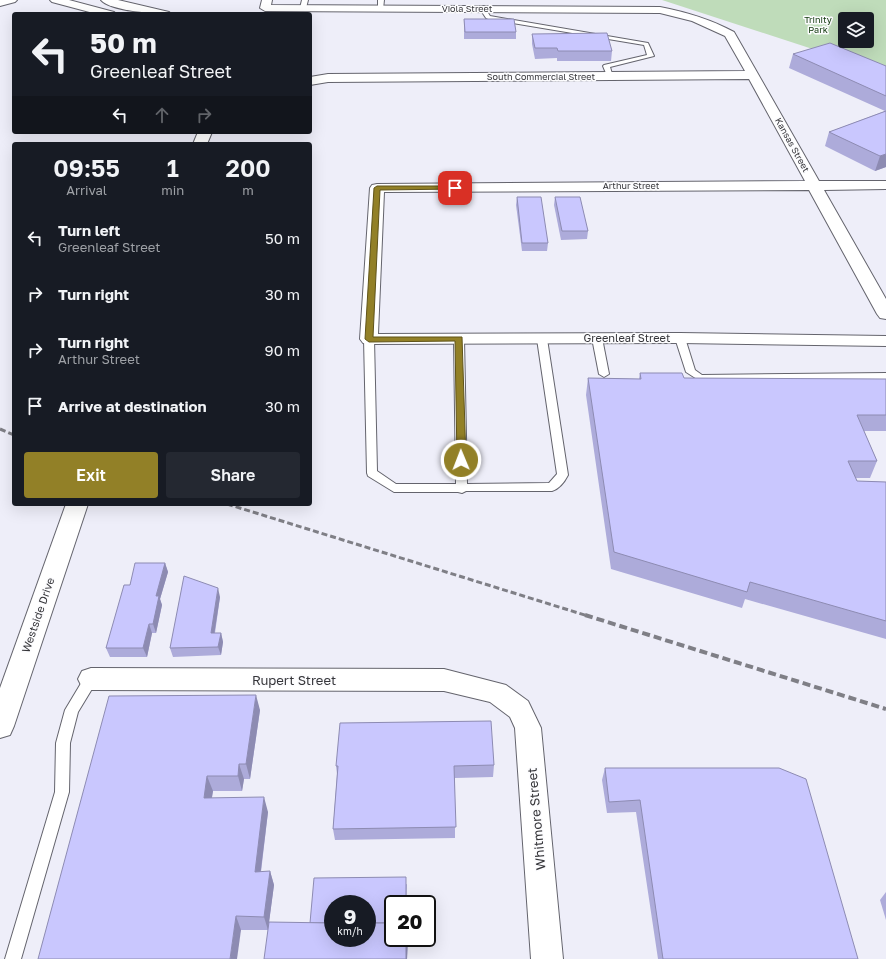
<!DOCTYPE html>
<style>
body{margin:0;font-family:"Golos Text",sans-serif;background:#242831;color:#f1f3f6;height:100vh;display:flex;flex-direction:column;font-size:15px;white-space:nowrap}
*{box-sizing:border-box;margin:0}
p{font-size:13px;color:#9ea1a6}
.icon{flex:none;width:22px;height:22px;fill:none;stroke:currentColor;stroke-width:2;stroke-linecap:round;stroke-linejoin:round}
.map{position:relative;flex:1;overflow:hidden}
.panel{position:absolute;left:12px;top:142px;width:300px;height:364px;display:flex;flex-direction:column;background:#171b24;border-radius:4px;box-shadow:0 4px 16px #0002}
.panel>*{flex:none}
.top-card{position:absolute;left:12px;top:12px;width:300px;height:122px;border-radius:4px;box-shadow:0 4px 16px #0002;background:#171b24;color:#f1f3f6;overflow:hidden}
.controls{position:absolute;left:838px;top:12px;display:grid;gap:8px}
.controls a{display:grid;place-items:center;width:36px;height:36px;border-radius:4px;background:#171b24;box-shadow:0 4px 16px #0002;font-size:20px}
.speed{position:absolute;left:324px;top:895px;display:flex;gap:8px;font-size:20px;font-weight:700;text-align:center}
.speed>*{display:grid;place-content:center;width:52px;height:52px;border-radius:50%;background:#171b24;box-shadow:0 4px 16px #0002;line-height:1}
.speed small{font-size:10px;font-weight:400}
.speed .limit{border:2px solid #111;border-radius:6px;background:#fff;color:#111}
.pin{position:absolute;display:grid;place-items:center;width:34px;height:34px;color:#fff;margin:-17px;border-radius:8px;box-shadow:0 2px 6px #0006}
.me{position:absolute;width:44px;margin:-22px;rotate:359deg;stroke-linejoin:round;filter:drop-shadow(0 0 3px #0008)}
.turn{display:flex;align-items:center;gap:14px;height:84px;padding:0 12px;font-size:18px}
.turn .icon{width:52px;height:52px;stroke-width:2.5}
.turn b{display:block;font-size:28px;line-height:34px}
.lanes{display:flex;align-items:center;height:38px;padding:0 12px;background:#0003;justify-content:center;gap:20px;direction:ltr}
.lanes .off{opacity:.35}
.eta{display:flex;justify-content:space-evenly;align-items:center;height:68px;text-align:center}
.eta b{font-size:24px;font-weight:600;line-height:28px}
.primary-button{display:flex;gap:8px;margin-top:auto;padding:8px 12px}
.primary-button a{flex:1;height:46px;border-radius:4px;background:#928027;color:#fff;font-size:16px;font-weight:600;line-height:46px;text-align:center}
.primary-button a+a{background:#242831;color:#f1f3f6}
ul{padding:0;list-style:none}
li{display:flex;align-items:center;gap:12px;height:56px;padding:0 12px}
li div{flex:1}
li b{display:block;font-size:15px}
li em{font-style:normal}
.map>svg:first-child{display:block}
</style>
<div class="map">
<svg width="886" height="959" viewBox="0 0 886 959">
<rect width="100%" height="100%" fill="#eeeef9"/>
<!-- green -->
<path fill="#bfdcba" fill-rule="evenodd" d="M 662,0 L 886,0 L 886,73 ZM 845,19 L 867,19 L 867,41 L 845,41 Z"/>
<g fill="none" stroke-linecap="round" stroke-linejoin="round">
<defs>
<g id="service">
<polygon points="302,0 308,0 306,8 303,10 300,8"/>
<polygon points="378,0 384,0 383,9 378,8"/>
<polygon points="481,8 485,8 490,16 648,43 654,56 610,67 613,77 608,78 603,66 604,65 647,55 644,45 488,19 486,18 480,9"/>
<polygon points="597,335 602,338 609,374 604,377 599,374 592,338"/>
<polygon points="680,335 685,338 695,370 702,375 886,373 886,379 700,381 686,372 675,338"/>
<path d="M 369,336 L 374,339 L 377,471 L 396,484 L 456,484 L 454,339 L 459,336 L 464,339 L 467,484 L 549,483 L 557,474 L 537,339 L 542,336 L 547,339 L 568,475 C 565,481 559,489 552,491 L 466,491 L 462,493 L 458,492 L 394,492 L 368,476 L 367,473 L 364,339 Z"/>
<polygon points="91,673 96,675 98,679 78,712 70,743 69,792 21,959 5,959 55,792 56,743 65,710 86,675"/>
</g>
<g id="minor">
<path d="M 262,0 L 272,0 L 271,5 L 660,7 C 686,12 710,19 734,32 L 819,181 L 886,181 L 886,189 L 824,190 L 886,299 L 886,319 L 880,318 L 877,314 L 809,190 L 384,192 L 378,334 L 680,333 L 886,336 L 886,346 L 680,343 L 369,344 L 363,343 L 360,339 L 370,188 L 372,185 L 377,184 L 805,181 L 749,79 L 328,82 L 310,85 L 310,77 L 328,74 L 745,71 L 725,36 L 692,21 L 660,13 L 265,11 L 260,8 Z"/>
<polygon points="91,668 444,669 506,685 528,701 541,728 563,959 531,959 515,728 510,717 490,702 444,691 91,690 82,687 78,679 82,671"/>
</g>
<g id="secondary">
<polygon points="50,0 69,0 114,12 116,14 97,14 52,2"/>
<path d="M 101,0 L 118,0 L 169,12 L 171,14 C 157,14 110,11 101,0 Z"/>
<polygon points="198,132 212,132 207,144 193,144"/>
<polygon points="66,504 88,504 14,726 10,735 0,738 0,688"/>
</g>
<polygon id="primary" points="0,0 17,0 15,2 0,6"/>
</defs>
<!-- service casing -->
<use href="#service" stroke="#64646d" stroke-width="2"/>
<!-- minor casing -->
<use href="#minor" stroke="#64646d" stroke-width="2"/>
<!-- secondary casing -->
<use href="#secondary" stroke="#64646d" stroke-width="2"/>
<!-- primary casing -->
<use href="#primary" stroke="#64646d" stroke-width="2"/>
<!-- service -->
<use href="#service" fill="#fff" fill-rule="evenodd"/>
<!-- minor -->
<use href="#minor" fill="#fff" fill-rule="evenodd"/>
<!-- secondary -->
<use href="#secondary" fill="#fff" fill-rule="evenodd"/>
<!-- primary -->
<use href="#primary" fill="#fff" fill-rule="evenodd"/>
<!-- rail-far1 -->
<g stroke="#7f7f86" stroke-width="3" stroke-dasharray="6 3" stroke-linecap="butt">
<polyline points="0,429 14,435"/>
<polyline points="227,504 588,616"/>
</g>
<!-- rail -->
<polyline stroke="#7f7f86" stroke-width="4" stroke-dasharray="8 4" stroke-linecap="butt" points="585,615 886,709"/>
</g>
<!-- wall -->
<g fill="#adabda">
<polygon points="464,19 516,32 516,39 464,39"/>
<polygon points="532,34 612,51 611,61 557,61 557,58 535,59 532,44"/>
<polygon points="793,54 886,66 886,167 875,171 825,146 829,132 885,111 789,68"/>
<polygon points="517,197 548,243 547,251 522,251 516,205"/>
<polygon points="555,197 588,231 587,239 561,240 554,205"/>
<polygon points="640,373 684,378 886,379 886,431 864,431 877,461 870,478 856,478 857,481 886,482 886,639 745,599 742,608 611,569 586,395 588,378 639,379"/>
<polygon points="165,563 168,572 160,599 162,605 156,633 152,633 147,657 110,657 106,648 130,585"/>
<polygon points="220,597 215,633 221,633 223,642 221,655 173,657 170,648"/>
<polygon points="260,710 250,779 244,779 242,791 213,791 212,798 268,812 261,872 270,871 274,885 269,922 310,923 407,884 406,904 393,904 393,938 408,938 407,959 268,930 241,930 38,959"/>
<polygon points="494,765 493,777 455,778 455,838 335,840 333,829 337,774 336,766"/>
<polygon points="605,768 858,959 658,959 636,812 607,813 602,780"/>
<polygon points="886,892 886,920 880,900"/>
</g>
<!-- shaded-wall -->
<g fill="#8d8bb2">
<polygon points="886,154 886,167 875,171 880,156"/>
<polygon points="165,563 168,572 160,599 162,605 156,633 153,624 156,596"/>
<polygon points="218,588 220,597 213,642 211,633"/>
<polygon points="149,624 152,633 147,657 143,648"/>
<polygon points="221,633 223,642 221,655 218,647"/>
<polygon points="256,695 260,710 250,779 246,764"/>
<polygon points="239,764 244,779 242,791 238,776"/>
<polygon points="207,776 213,791 209,812 204,798"/>
<polygon points="264,797 268,812 259,885 255,872"/>
<polygon points="270,871 274,885 268,930 264,917"/>
<polygon points="236,916 241,930 237,959 230,959"/>
<polygon points="406,938 408,938 407,959 406,959"/>
</g>
<!-- building -->
<g fill="#c9c7fe" stroke="#8d8bb2">
<polygon points="464,19 514,19 516,32 465,32"/>
<polygon points="607,33 612,51 558,51 557,48 535,48 532,34"/>
<polygon points="830,43 886,66 886,96 793,54"/>
<polygon points="886,111 886,154 880,156 829,132"/>
<polygon points="517,197 541,197 548,243 522,243"/>
<polygon points="555,197 580,197 588,231 562,231"/>
<polygon points="640,373 682,373 684,378 886,379 886,415 857,415 877,461 848,461 857,481 886,482 886,621 750,582 747,592 614,552 588,378 641,379"/>
<polygon points="135,563 165,563 156,596 159,596 153,624 149,624 143,648 106,648 124,585 130,585"/>
<polygon points="184,576 218,588 211,633 221,633 218,647 170,648"/>
<polygon points="256,695 246,764 239,764 238,776 207,776 204,798 264,797 255,872 270,871 264,917 236,916 230,959 38,959 109,696"/>
<polygon points="491,721 494,765 454,766 456,827 333,829 338,766 336,766 340,723"/>
<polygon points="605,768 779,768 806,779 858,959 663,959 640,800 609,802"/>
<polygon points="406,877 406,904 393,904 393,923 367,923 367,904 333,904 333,923 310,923 314,878"/>
<polygon points="269,922 333,923 333,938 367,938 367,923 393,923 393,938 406,938 406,959 264,959"/>
</g>
<!-- route -->
<polygon fill="#928027" stroke="#5f5319" points="455,186 458,188 457,189 380,190 373,337 462,337 466,460 461,463 457,460 455,341 369,342 365,339 374,188 377,186"/>
<g text-anchor="middle" stroke-width="3" stroke-linejoin="round" paint-order="stroke">
<!-- far-street labels -->
<g font-size="9" fill="#36363a" stroke="#fcfcfe">
<text x="467" y="12">Viola Street</text>
<text x="541" y="80">South Commercial Street</text>
<text transform="translate(792 145) rotate(61)" y="3">Kansas Street</text>
<text x="631" y="189">Arthur Street</text>
</g>
<!-- far-park labels -->
<g font-size="9" fill="#0e3709" stroke="#fcfcfe">
<text x="818" y="23">Trinity<tspan x="818" dy="10">Park</tspan></text>
</g>
<!-- street labels -->
<g font-size="11" fill="#36363a" stroke="#fcfcfe">
<text x="627" y="342">Greenleaf Street</text>
<text transform="translate(38 615) rotate(-71)" y="4">Westside Drive</text>
</g>
<!-- near-street labels -->
<g font-size="13" fill="#36363a" stroke="#fcfcfe">
<text x="294" y="685">Rupert Street</text>
<text transform="translate(536 819) rotate(-95)" y="5">Whitmore Street</text>
</g>
</g>
</svg>
<div class="controls">
<a><svg class="icon" aria-label="layers" viewBox="0 0 24 24"><path d="M12 4l9 5-9 5-9-5zM3 14l9 5 9-5"/></svg></a>
</div>
<div class="speed"><div>9<small>km/h</small></div><div class="limit">20</div></div>
<div class="pin" style="left:455px;top:188px;background:#d93025"><svg class="icon" aria-label="arrive" viewBox="0 0 24 24"><path d="M6 21V4h12l-3 4 3 4H6"/></svg></div>
<svg class="me" style="left:461px;top:460px" viewBox="-20 -20 40 40"><circle r="17" fill="#928027" stroke="#fff" stroke-width="3"/><path d="M0-11L8 9 0 5-8 9z" fill="#fff"/></svg>
<div class="top-card">
<div class="turn"><svg class="icon" aria-label="left" viewBox="0 0 24 24"><path d="M17 20v-9H6M10 6l-5 5 5 5"/></svg><div><b>50 m</b>Greenleaf Street</div></div>
<div class="lanes"><svg class="icon" aria-label="left" viewBox="0 0 24 24"><path d="M17 20v-9H6M10 6l-5 5 5 5"/></svg><svg class="icon off" aria-label="ahead" viewBox="0 0 24 24"><path d="M12 20V5M6 11l6-6 6 6"/></svg><svg class="icon off" aria-label="right" viewBox="0 0 24 24"><path d="M7 20v-9h11M14 6l5 5-5 5"/></svg></div>
</div>
<section class="panel">
<div class="eta">
<div><b>09:55</b><p>Arrival</p></div>
<div><b>1</b><p>min</p></div>
<div><b>200</b><p>m</p></div>
</div>
<ul>
<li><svg class="icon" aria-label="left" viewBox="0 0 24 24"><path d="M17 20v-9H6M10 6l-5 5 5 5"/></svg><div><b>Turn left</b><p>Greenleaf Street</p></div><em>50 m</em></li>
<li><svg class="icon" aria-label="right" viewBox="0 0 24 24"><path d="M7 20v-9h11M14 6l5 5-5 5"/></svg><div><b>Turn right</b></div><em>30 m</em></li>
<li><svg class="icon" aria-label="right" viewBox="0 0 24 24"><path d="M7 20v-9h11M14 6l5 5-5 5"/></svg><div><b>Turn right</b><p>Arthur Street</p></div><em>90 m</em></li>
<li><svg class="icon" aria-label="arrive" viewBox="0 0 24 24"><path d="M6 21V4h12l-3 4 3 4H6"/></svg><div><b>Arrive at destination</b></div><em>30 m</em></li>
</ul>
<div class="primary-button"><a>Exit</a><a>Share</a></div>
</section>
</div>
